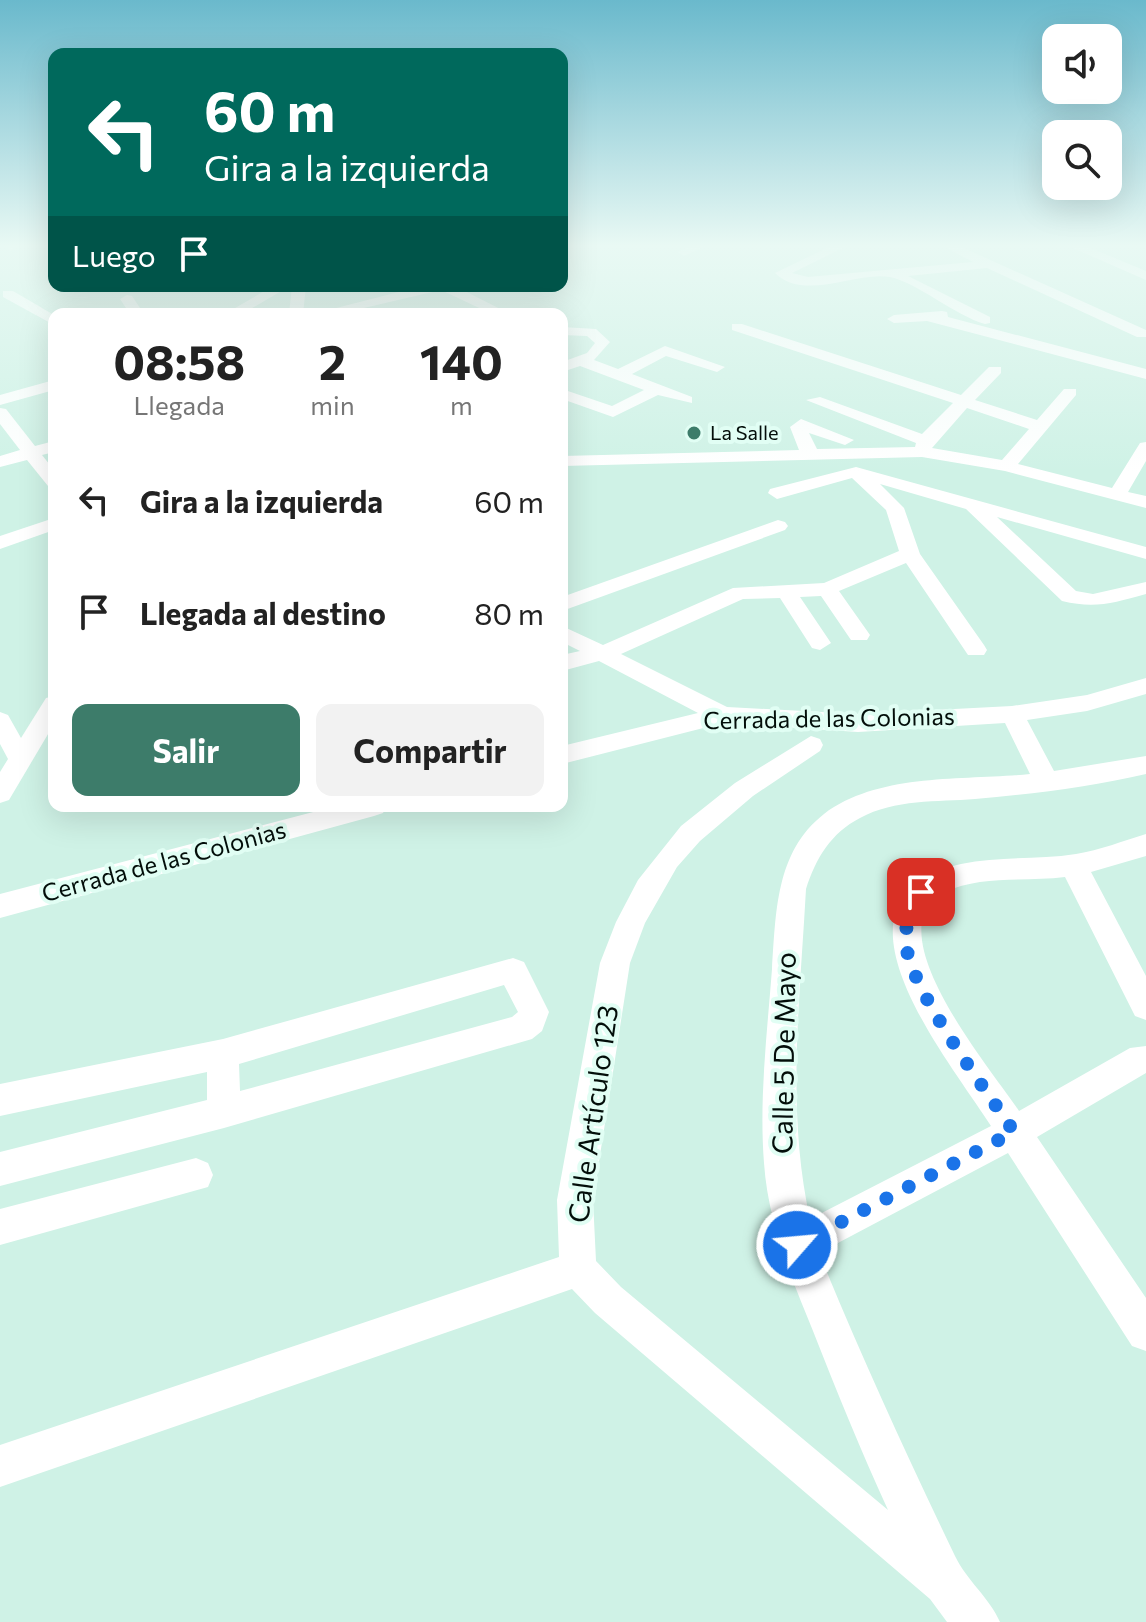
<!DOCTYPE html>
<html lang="es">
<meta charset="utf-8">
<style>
body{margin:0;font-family:Commissioner,sans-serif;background:#f2f2f2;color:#222;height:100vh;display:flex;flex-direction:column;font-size:30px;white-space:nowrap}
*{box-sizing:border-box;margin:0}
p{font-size:26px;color:#767676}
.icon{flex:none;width:44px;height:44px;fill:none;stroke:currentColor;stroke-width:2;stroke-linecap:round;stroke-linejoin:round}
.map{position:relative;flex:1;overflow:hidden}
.sheet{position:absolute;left:48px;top:308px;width:520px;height:504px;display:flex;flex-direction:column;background:#fff;border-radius:16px;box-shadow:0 8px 32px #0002}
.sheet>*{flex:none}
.guide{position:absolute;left:48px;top:48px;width:520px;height:244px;border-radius:16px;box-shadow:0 8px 32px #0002;background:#00695c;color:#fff;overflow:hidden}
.fabs{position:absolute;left:1042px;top:24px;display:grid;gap:16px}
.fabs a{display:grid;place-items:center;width:80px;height:80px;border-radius:16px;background:#fff;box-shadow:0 8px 32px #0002;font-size:40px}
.pin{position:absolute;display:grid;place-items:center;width:68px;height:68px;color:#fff;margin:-34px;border-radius:16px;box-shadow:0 4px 12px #0006}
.me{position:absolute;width:88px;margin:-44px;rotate:63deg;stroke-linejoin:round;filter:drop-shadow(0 0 6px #0008)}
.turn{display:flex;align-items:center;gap:28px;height:168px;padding:0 24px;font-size:36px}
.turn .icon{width:104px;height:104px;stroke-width:2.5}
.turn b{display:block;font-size:56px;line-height:68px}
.then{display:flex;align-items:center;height:76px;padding:0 24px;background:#0003;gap:16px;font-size:30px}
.eta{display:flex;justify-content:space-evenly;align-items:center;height:136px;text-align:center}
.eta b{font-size:48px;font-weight:700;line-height:56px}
.action{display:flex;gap:16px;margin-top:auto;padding:16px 24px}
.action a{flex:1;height:92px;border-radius:16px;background:#3d7c6a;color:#fff;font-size:32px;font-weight:700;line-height:92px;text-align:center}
.action a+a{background:#f2f2f2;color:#222}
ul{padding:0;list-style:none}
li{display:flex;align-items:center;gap:24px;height:112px;padding:0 24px}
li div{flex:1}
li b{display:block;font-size:30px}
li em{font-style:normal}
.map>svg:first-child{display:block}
</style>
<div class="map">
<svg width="1146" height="1622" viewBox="0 0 1146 1622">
<rect width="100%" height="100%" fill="#cff2e6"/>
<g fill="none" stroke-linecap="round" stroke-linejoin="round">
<!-- minor -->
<g fill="#fff" fill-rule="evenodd">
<polygon points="5,245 19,245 10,251"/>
<polygon points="691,245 708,245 684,256 678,252"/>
<path d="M 833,245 L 849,245 L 792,273 L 808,277 L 973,262 L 941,245 L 957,245 L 1146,330 L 1146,337 L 1137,337 L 987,268 L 908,276 L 990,317 L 990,323 L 985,324 C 956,316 916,282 890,277 C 855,271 805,302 775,273 Z"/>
<polygon points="1066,245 1083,245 1146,271 1146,280"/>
<polygon points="273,286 290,286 242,314 230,311"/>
<polygon points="292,286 306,286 303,314 289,314"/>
<polygon points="422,286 455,286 510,314 492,314 441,290 338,314 313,314"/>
<polygon points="3,291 13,291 54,315 54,325 3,297"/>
<polygon points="127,295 132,296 144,314 130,314 120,299"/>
<polygon points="942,311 947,312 948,317 1146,369 1146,379 927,321 894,323 887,319 894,315"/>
<path d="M 732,324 L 742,324 L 961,395 L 989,367 L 1001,367 L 1001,373 L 975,400 L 1037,420 L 1064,389 L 1076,389 L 1076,395 L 1018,464 L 1112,488 L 1140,443 L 1146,442 L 1146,461 L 1128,492 L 1146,496 L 1146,508 L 1005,471 L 922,457 L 562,466 L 562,456 L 799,450 L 790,427 L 801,419 L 854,440 L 845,445 L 809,433 L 817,449 L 915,447 L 916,443 L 806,400 L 820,397 L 922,434 L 953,403 L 732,330 ZM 967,408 L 1029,429 L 1002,460 L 932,448 Z"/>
<polygon points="562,327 596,329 610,342 594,360 618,369 665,346 725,367 717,372 666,356 632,374 692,397 692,403 658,395 613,417 562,399 562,389 612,406 644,390 580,366 562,372 562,362 587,353 595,343 587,336 562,335"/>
<polygon points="54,380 54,390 0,405 0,395"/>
<polygon points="0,408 6,409 35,446 54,441 54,452 42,455 54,470 54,487 48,486 27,460 0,467 0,456 20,450 0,424"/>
<path d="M 856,467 L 1146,547 L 1146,559 L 997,517 L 1076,591 L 1093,594 L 1146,582 L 1146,594 C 1113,603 1095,609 1062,601 L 966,509 L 880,484 L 904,508 L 920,554 L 984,645 L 987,650 L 984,655 L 968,655 L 906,563 L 839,591 L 870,635 L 867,640 L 851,640 L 821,596 L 800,597 L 831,643 L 820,650 L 812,648 L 780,598 L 743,599 L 621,654 L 727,707 L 858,714 L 1012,706 L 1087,695 L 1146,678 L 1146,694 L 1087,711 L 1027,720 L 1054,771 L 1146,756 L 1146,774 C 1090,787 1033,794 975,799 C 937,802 895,799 860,818 C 831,833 816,858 806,889 C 800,1000 786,1110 810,1219 L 991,1126 C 947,1057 812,896 961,864 C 999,856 1038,860 1076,854 C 1100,850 1123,841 1146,834 L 1146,856 L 1091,872 L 1146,976 L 1146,1020 L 1135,1016 L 1065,877 C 1027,882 980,875 945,892 C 871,928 992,1070 1019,1111 L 1130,1048 L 1146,1046 L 1146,1073 L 1037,1137 L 1146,1298 L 1146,1351 L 1132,1346 L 1008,1153 L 819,1253 C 861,1356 907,1456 955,1556 C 967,1581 989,1597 1000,1622 L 947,1622 L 930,1599 L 595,1313 L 572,1289 L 0,1487 L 0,1445 L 559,1257 L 557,1200 L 600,963 L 616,922 L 638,880 L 681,826 L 735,783 L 811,736 L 820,739 L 823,745 L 820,751 L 753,796 L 700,841 L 677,867 L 645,923 L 630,963 L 593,1200 L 596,1261 L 621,1287 L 888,1510 C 861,1451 837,1392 813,1331 C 791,1277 768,1222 764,1163 C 759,1099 767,1034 772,969 C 776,914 775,852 824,814 C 880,772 965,781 1030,774 L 1005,723 L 858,732 L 723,723 L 562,764 L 562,746 L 698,713 L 599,661 L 562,671 L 562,655 L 580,651 L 562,642 L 562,626 L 603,645 L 733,588 L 824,583 L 899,551 L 886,510 L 852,478 L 777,499 L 768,493 L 770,489 Z"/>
<polygon points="54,518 54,530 0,549 0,536"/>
<polygon points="778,520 785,522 788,526 785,530 562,611 562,597"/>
<polygon points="54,696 54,724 9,800 0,803 0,772 8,759 0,744 0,712 8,715 21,738 46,698"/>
<polygon points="336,806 387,806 383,813 374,816 0,918 0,894"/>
<path d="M 513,958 L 524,962 L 549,1012 L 542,1031 L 532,1039 L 224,1128 L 0,1186 L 0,1152 L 207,1100 L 207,1072 L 0,1116 L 0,1084 L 223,1039 ZM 504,985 L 518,1012 L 512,1017 L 240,1091 L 239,1064 Z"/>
<polygon points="196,1158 208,1163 213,1175 208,1187 0,1245 0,1209"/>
</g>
</g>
<!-- sky -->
<linearGradient id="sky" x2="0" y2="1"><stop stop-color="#6ab9cc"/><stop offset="0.52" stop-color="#e9f9f4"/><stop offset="1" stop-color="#e9f9f4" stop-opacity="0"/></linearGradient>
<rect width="1146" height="472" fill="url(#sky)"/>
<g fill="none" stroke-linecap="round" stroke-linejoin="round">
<!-- route -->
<path stroke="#1a73e8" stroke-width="14" stroke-dasharray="0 25.2" d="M 797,1245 L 1014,1132 C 987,1091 910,990 906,944 C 905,925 909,907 921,892"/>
</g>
<!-- markers -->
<circle fill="#3d7c6a" stroke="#e1fef4" stroke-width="3" cx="694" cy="433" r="8"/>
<g text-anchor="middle" stroke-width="8" stroke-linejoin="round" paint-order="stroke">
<!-- far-poi labels -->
<g font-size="20" fill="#030e0a" stroke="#e1fef4" text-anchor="start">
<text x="710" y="440">La Salle</text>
</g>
<!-- street labels -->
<g font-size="24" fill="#030e0a" stroke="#e1fef4">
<text transform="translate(829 719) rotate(-1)" y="8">Cerrada de las Colonias</text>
<text transform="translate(164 862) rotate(-15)" y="8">Cerrada de las Colonias</text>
</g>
<!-- near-street labels -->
<g font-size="28" fill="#030e0a" stroke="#e1fef4">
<text transform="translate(784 1053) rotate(-89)" y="10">Calle 5 De Mayo</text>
<text transform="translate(593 1114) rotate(-82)" y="10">Calle Artículo 123</text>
</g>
</g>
</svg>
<div class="fabs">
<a><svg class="icon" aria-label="sound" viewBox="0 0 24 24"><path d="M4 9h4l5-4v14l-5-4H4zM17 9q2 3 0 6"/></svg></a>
<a><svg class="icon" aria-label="search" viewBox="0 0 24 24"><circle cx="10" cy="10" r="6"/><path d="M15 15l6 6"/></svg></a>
</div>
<div class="pin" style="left:921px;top:892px;background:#d93025"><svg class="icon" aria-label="arrive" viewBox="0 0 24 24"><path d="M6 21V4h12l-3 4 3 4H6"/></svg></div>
<svg class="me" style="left:797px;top:1245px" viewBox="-20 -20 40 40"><circle r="17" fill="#1a73e8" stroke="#fff" stroke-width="3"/><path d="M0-11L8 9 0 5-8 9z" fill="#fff"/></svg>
<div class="guide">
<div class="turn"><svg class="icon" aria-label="left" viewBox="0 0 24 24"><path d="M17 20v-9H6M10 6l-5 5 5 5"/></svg><div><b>60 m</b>Gira a la izquierda</div></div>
<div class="then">Luego<svg class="icon" aria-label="arrive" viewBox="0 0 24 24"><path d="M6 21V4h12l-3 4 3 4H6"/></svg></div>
</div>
<section class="sheet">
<div class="eta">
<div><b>08:58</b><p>Llegada</p></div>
<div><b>2</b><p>min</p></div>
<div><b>140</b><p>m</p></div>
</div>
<ul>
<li><svg class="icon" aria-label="left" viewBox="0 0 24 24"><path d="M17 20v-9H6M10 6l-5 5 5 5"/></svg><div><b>Gira a la izquierda</b></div><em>60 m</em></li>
<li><svg class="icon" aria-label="arrive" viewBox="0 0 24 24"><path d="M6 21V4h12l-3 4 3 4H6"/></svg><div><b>Llegada al destino</b></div><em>80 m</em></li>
</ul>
<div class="action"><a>Salir</a><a>Compartir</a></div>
</section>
</div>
